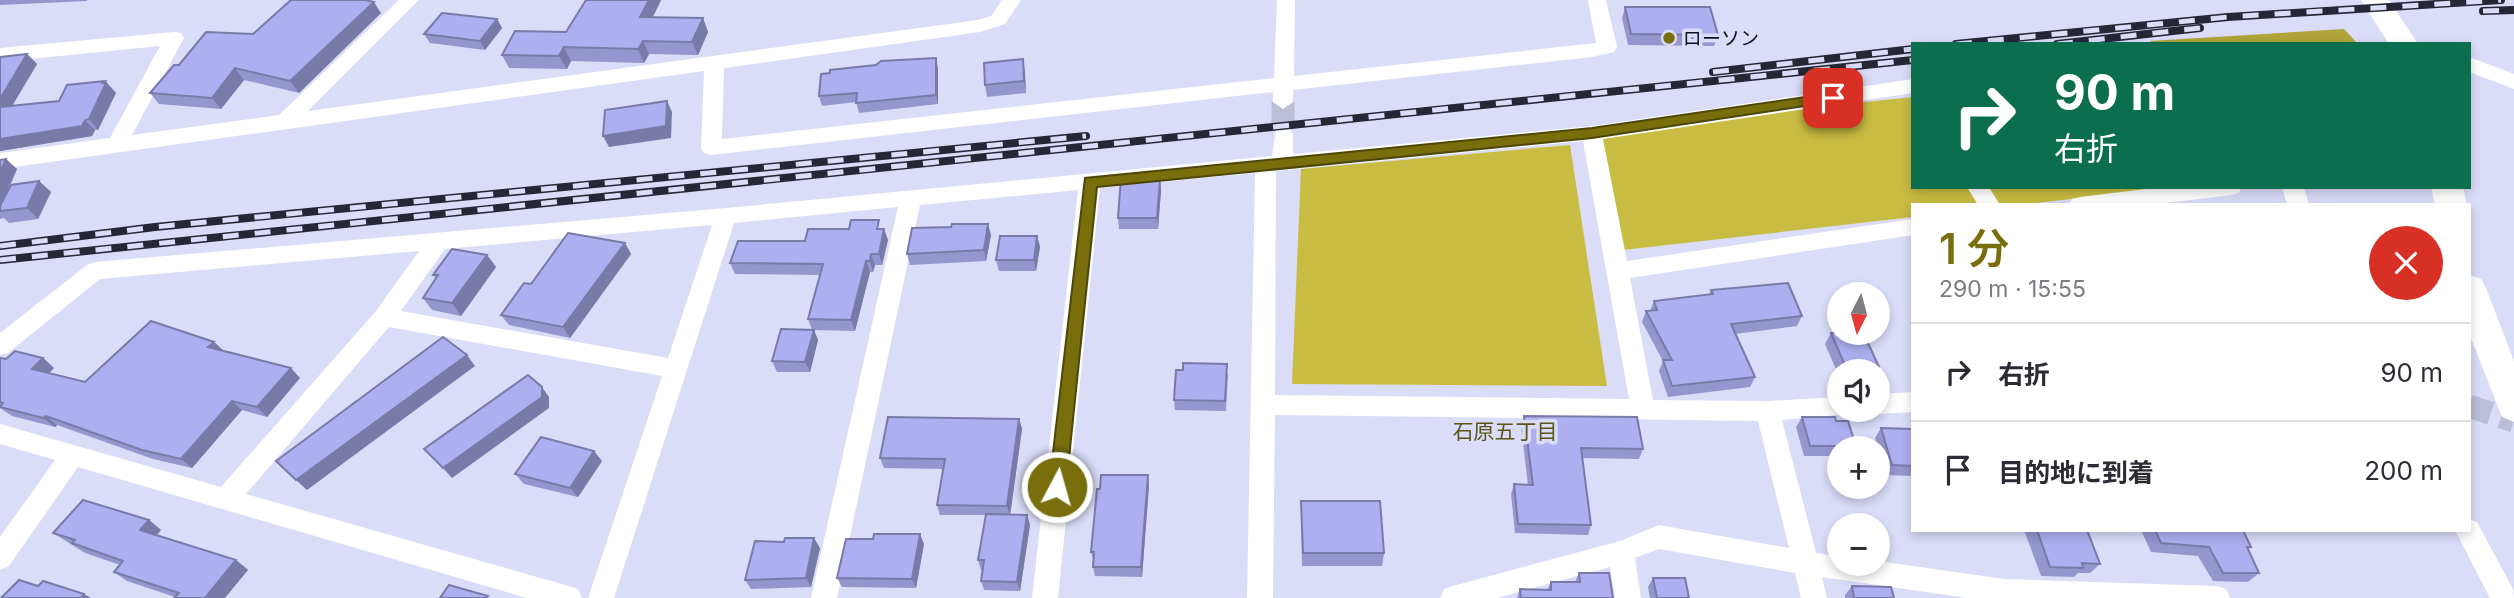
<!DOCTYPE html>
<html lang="ja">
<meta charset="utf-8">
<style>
body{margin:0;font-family:Inter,"Noto Sans JP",sans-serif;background:#f2f2f3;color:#2b2b33;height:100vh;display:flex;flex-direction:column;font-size:26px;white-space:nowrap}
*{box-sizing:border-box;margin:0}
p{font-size:23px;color:#7c7c81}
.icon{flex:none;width:38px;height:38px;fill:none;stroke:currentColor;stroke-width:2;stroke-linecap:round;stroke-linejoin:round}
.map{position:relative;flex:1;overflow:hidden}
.side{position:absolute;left:1911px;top:203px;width:560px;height:329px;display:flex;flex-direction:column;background:#fff;border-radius:0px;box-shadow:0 4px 10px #0003}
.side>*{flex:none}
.guide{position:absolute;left:1911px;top:42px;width:560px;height:147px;border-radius:0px;box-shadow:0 4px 10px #0003;background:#0b6e4f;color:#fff;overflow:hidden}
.needle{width:46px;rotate:186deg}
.controls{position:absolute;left:1827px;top:282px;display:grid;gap:14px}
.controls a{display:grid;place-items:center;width:63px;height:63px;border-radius:50%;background:#fff;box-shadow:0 4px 10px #0003;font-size:35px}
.pin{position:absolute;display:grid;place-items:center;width:60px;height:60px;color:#fff;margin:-30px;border-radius:14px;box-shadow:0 4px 10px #0006}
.me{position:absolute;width:77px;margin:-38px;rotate:6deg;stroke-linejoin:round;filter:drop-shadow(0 0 5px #0008)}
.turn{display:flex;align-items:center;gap:24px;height:147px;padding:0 28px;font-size:32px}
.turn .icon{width:91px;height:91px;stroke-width:2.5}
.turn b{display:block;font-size:49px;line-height:60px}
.round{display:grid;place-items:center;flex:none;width:74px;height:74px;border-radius:37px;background:#f2f2f3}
.overview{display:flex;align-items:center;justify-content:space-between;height:119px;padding:0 28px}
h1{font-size:42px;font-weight:600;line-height:52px;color:#786e0c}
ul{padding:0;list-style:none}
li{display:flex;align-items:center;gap:21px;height:98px;padding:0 28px;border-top:2px solid #e1e1e2}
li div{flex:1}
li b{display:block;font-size:26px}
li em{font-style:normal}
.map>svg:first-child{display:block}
</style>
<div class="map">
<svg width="2514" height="598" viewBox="0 0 2514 598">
<rect width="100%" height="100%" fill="#dadcf8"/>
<!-- green -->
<g fill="#c9bc42">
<polygon points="1913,97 1913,187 2173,187 2019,205 1913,205 1913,217 1623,250 1597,130"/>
<polygon points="1570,145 1607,386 1292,384 1301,169"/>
</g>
<!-- forest -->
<polygon fill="#b0a43b" points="2344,29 2358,44 2154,44 2150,41"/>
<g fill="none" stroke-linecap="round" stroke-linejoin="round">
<!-- street-tunnel -->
<g stroke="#bcbdd7" stroke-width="23" stroke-dasharray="23 11" stroke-linecap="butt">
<polyline points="1283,102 1283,134"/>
<polyline points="2469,406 2514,421"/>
</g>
<!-- street -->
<g fill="#fff" fill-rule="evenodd">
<polygon points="399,0 419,0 308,111 978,20 991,16 1002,0 1021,0 1005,24 980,32 724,68 722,139 1274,78 1277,0 1295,0 1294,76 1596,43 1588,0 1606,0 1617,47 1614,52 1592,57 1293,90 1293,102 1283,109 1273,102 1273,92 711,155 704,153 701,148 704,71 0,169 0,153 110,138 160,46 0,62 0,48 174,32 181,33 184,38 132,135 279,115"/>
<polygon points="2469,57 2514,74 2514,89 2469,72"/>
<path d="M 1913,79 L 1913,93 L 1603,139 L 1627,261 L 1913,219 L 1913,235 L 1630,278 L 1653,400 L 1768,401 L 1839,397 L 1839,410 L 1850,410 L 1848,414 L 1782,420 L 1816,553 L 1839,556 L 1839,564 L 1878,561 L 2004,579 L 2217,586 L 2226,589 L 2230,598 L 1967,598 L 1822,577 L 1827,598 L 1801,598 L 1795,573 L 1659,549 L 1635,558 L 1641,598 L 1615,598 L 1610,567 L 1497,598 L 1440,598 L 1444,589 L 1453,586 L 1620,541 L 1659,525 L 1789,548 L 1758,421 L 1275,415 L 1273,598 L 1247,598 L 1255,173 L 1100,188 L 1058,598 L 1032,598 L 1078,190 L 920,205 L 837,598 L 811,598 L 898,207 L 734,223 L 614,598 L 588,598 L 662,376 L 389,327 L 246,494 L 569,586 L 578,589 L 582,598 L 527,598 L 78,467 L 9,566 L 0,570 L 0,537 L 55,460 L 0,444 L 0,424 L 221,487 L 376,311 L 419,251 L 100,279 L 8,353 L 0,355 L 0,333 L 87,265 L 95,262 L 726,208 L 1272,156 L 1276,129 L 1290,129 L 1293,134 L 1293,154 L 1592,126 ZM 1583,141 L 1629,399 L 1275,395 L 1276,171 ZM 712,225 L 668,358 L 401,311 L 445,249 Z"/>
<polygon points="1967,187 1989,187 2000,205 1978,205"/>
<polygon points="2162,187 2242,187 2239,193 2231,195 2149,205 2069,205 2072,199 2080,197"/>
<polygon points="2282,187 2304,187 2309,205 2287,205"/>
<polygon points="1913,392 1913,412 1878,414 1869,410 1878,410 1878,394"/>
<polygon points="2469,519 2477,522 2513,589 2514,598 2490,598 2455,530 2469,530"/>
</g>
<!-- secondary -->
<g fill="#fff" fill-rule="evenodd">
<polygon points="2361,0 2389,0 2418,44 2389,44"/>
<polygon points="2431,187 2463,187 2467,205 2435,205"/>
<polygon points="2469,275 2481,279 2486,288 2514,361 2514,422 2502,417 2469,333"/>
</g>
<defs>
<g id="rail">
<polyline points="2483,11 2514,10"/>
<polyline points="1956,44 2228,17 2501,0"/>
<polyline points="2057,44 2200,28"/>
<polyline points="1713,72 1913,49"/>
<polyline points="0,246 155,227 1086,136"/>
<polyline points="0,260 1913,60"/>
</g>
</defs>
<!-- rail casing -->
<use href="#rail" stroke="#262636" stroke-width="8"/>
<!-- rail -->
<use href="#rail" stroke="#dadcf8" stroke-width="5" stroke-dasharray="16" stroke-linecap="butt"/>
</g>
<!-- wall -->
<g fill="#9696cf">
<polygon points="0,0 87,0 87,1 0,5"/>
<polygon points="586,0 661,0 653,17 703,18 708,32 698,55 649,54 644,63 571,61 567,69 509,68 502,55 566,32"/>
<polygon points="1625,7 1718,35 1714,46 1628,45 1622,18"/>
<polygon points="381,13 299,93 244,80 221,109 159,104 150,93 179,65 253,34"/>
<polygon points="497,19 502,28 485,50 430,43 424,34"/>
<polygon points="27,54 37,64 12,106 59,101 105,81 116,93 98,130 95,130 92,136 0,151 0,57"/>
<polygon points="1023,59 1026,93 987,97 985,85"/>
<polygon points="938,68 938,104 859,113 856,102 822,106 819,96"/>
<polygon points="0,160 17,169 9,189 39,181 51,192 38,219 9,223 4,218 0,219"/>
<polygon points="1160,179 1161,191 1158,229 1119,229 1118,218"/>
<polygon points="951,227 991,235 986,261 910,265 907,254"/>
<polygon points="882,229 888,240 882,265 875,265 873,272 870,272 855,331 814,330 818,340 810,372 777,372 772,361 812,330 808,319 820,275 735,274 730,263"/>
<polygon points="1037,236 1040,247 1036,271 999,271 996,260"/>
<polygon points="625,243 631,254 570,338 509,325 501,315 531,284"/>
<polygon points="487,255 496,267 461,316 432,310 423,298 436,278 433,275"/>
<polygon points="1711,290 1802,316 1797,326 1735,334 1755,377 1750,387 1668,397 1659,371 1663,361 1642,322 1646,311 1650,311 1654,301 1709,295"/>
<polygon points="1831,333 1879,367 1877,371 1839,371 1839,376 1825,344"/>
<polygon points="214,342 223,351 300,378 267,417 242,410 192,468 153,459 57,425 55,427 12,416 0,408 0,358 6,359 43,358 54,368 49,373 85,382"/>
<polygon points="1228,374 1226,411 1175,410 1174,400"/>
<polygon points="1524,416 1643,449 1639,459 1582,458 1591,525 1588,535 1515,533 1511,494 1514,484 1528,485 1521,426"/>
<polygon points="1802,417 1836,421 1856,446 1855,448 1839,448 1839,456 1804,456 1796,427"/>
<polygon points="1019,419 1022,429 1010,515 1027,515 1030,525 1020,591 984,590 981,581 983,570 981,570 978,560 986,515 940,515 937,505 943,469 884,468 880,458"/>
<polygon points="1881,428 1913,429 1913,476 1885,475 1875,438"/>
<polygon points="602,461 578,497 524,484 515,474"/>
<polygon points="1149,485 1142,577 1095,576 1093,567 1094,561 1091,552"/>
<polygon points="1301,501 1384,553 1382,566 1302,566"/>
<polygon points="149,520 161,530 156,536 236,560 248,570 175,597 127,581 114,572 120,565 85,553 53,533"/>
<polygon points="2024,530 2087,530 2100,564 2090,573 2078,573 2074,577 2041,576"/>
<polygon points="2141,530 2243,530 2251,547 2248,550 2259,573 2248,582 2213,581 2198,556 2151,552"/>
<polygon points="784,542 820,548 811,587 751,589 745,580"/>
<polygon points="924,544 916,588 842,587 837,578"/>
<polygon points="1579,573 1613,598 1517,598 1520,589 1547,590 1551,582 1575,582"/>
<polygon points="1653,578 1689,598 1650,598 1648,587"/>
<polygon points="1852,586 1894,598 1845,598 1845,595"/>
</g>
<!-- shaded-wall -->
<g fill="#7a7aa9">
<polygon points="649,0 661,0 646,30 640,17"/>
<polygon points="374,2 381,13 299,93 290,81"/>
<polygon points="703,18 708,32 698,55 692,42"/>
<polygon points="497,19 502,28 485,50 480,41"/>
<polygon points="643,41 649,54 644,63 638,49"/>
<polygon points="564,47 571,61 567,69 559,56"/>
<polygon points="27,54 37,64 5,118 0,112 0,99"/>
<polygon points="936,58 938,68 938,104 936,95"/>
<polygon points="1023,59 1025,71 1026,93 1024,81"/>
<polygon points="235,68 244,80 221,109 212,98"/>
<polygon points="105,81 116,93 98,130 89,119"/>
<polygon points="667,101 672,112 671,138 609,147 603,136"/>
<polygon points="85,120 95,130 92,136 0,151 0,139"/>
<polygon points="6,159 17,169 8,188 15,194 0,211 0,172"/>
<polygon points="1160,179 1161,191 1158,229 1157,218"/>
<polygon points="39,181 51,192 38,219 27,208"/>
<polygon points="988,224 991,235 986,261 984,250"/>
<polygon points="884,229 888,240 882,265 879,254"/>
<polygon points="1037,236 1040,247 1036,271 1034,260"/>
<polygon points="625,243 631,254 570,338 563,327"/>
<polygon points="871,254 875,265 873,272 870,261"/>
<polygon points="487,255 496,267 461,316 452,303"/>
<polygon points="866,261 870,272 855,331 851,320"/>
<polygon points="814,330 818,340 810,372 805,362"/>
<polygon points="214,342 224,351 208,347"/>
<polygon points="467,355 475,366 307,490 296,480"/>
<polygon points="43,358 54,368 44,378 32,369"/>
<polygon points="291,368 300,378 267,417 257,407"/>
<polygon points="542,387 549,397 549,408 452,478 443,468"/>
<polygon points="232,401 242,410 192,468 181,459"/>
<polygon points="46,416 57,425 55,427 43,418"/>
<polygon points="1019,419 1022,429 1010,516 1007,506"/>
<polygon points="594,451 602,461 578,497 570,488"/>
<polygon points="1148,475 1149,485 1142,577 1141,567"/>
<polygon points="1027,515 1030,525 1020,591 1017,582"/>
<polygon points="149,520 161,530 152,540 140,530"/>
<polygon points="920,534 924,544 916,588 912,579"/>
<polygon points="814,538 820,548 811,587 806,578"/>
<polygon points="236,560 248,570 225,598 205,598"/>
<polygon points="84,594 91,598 81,598"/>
</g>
<!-- building -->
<g fill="#aeaff1" stroke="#7a7aa9" stroke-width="2">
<polygon points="291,0 365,0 374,2 290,81 235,68 212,98 150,93 174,65 179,65 206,32 253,34"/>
<polygon points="586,0 649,0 640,17 703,18 692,42 643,41 638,49 564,47 559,56 502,55 515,31 566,32"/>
<polygon points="1625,7 1710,7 1718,35 1631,34"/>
<polygon points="442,13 497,19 480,41 424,34"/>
<polygon points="27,54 0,99 0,57"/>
<polygon points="936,58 936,95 856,103 857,93 819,96 821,74 830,73 830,70 876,65 881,61"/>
<polygon points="1023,59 1024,81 985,85 984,63"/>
<polygon points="105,81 103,83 106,83 89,119 85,120 82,126 0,139 0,107 59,101 67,85"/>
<polygon points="667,101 666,126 603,136 605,110"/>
<polygon points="6,159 0,172 0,160"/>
<polygon points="1121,177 1160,179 1157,218 1118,218"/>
<polygon points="39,181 27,208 0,211 0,206 11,185"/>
<polygon points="851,220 879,220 877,229 884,229 879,254 871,254 870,261 866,261 851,320 808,319 823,264 730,263 738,241 805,241 808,229 849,229"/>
<polygon points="952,224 988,224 984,250 907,254 912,228 951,227"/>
<polygon points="568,233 625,243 563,327 501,315 524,283 531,284"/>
<polygon points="1000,236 1037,236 1034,260 996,260"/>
<polygon points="452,249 487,255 452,303 423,298 438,275 433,275"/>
<polygon points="1788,283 1802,316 1731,324 1755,377 1672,386 1663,360 1672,360 1646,311 1657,310 1654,301 1713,294 1711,290"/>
<polygon points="151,321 214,342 208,347 291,368 257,407 232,401 181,459 142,450 46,416 43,418 0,407 3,403 0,402 0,358 6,359 15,351 43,358 32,369 85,382"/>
<polygon points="781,329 814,330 805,362 772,361"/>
<polygon points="1841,332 1863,332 1879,367 1847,370 1831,333"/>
<polygon points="443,337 467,355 296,480 276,461"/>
<polygon points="1183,363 1227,364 1225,401 1174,400 1176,370 1183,370"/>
<polygon points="528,375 542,387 542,397 443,468 424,449"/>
<polygon points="1524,416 1637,417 1643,449 1581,448 1591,525 1518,524 1514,484 1533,485"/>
<polygon points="888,417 1019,419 1007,506 937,505 945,459 880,458"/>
<polygon points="1802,417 1835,417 1836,421 1848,421 1856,446 1810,446"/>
<polygon points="1881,428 1913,429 1913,466 1892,465"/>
<polygon points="541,437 594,451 570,488 515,474"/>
<polygon points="1101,475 1148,475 1141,567 1093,567 1094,552 1091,552 1097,489 1100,489"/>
<polygon points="83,500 149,520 140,530 236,560 205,598 174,598 179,593 114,572 123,561 72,543 75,540 53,533"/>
<polygon points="1301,501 1380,501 1384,553 1303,553"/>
<polygon points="986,514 1027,515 1017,582 981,581 984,560 978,560"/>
<polygon points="2037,530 2087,530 2100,564 2082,563 2083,568 2050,567"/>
<polygon points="2155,530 2243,530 2251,547 2247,547 2259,573 2223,573 2209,547 2161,543"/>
<polygon points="874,534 920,534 912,579 837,578 846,539 873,539"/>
<polygon points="785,538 814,538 806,578 745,580 755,541 784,542"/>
<polygon points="1579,573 1609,573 1613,598 1521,598 1520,589 1551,590 1551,582 1580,582"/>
<polygon points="1653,578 1685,578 1689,598 1657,598"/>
<polygon points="19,580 38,586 43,581 84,594 81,598 1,598"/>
<polygon points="449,585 488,596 486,598 440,598"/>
<polygon points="1852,586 1891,587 1894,598 1854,598"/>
</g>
<!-- route -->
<polygon fill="#786e0c" stroke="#4e4808" stroke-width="2" points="1833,93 1840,98 1838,101 1592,138 1097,187 1066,487 1057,495 1051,492 1049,487 1085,178 1592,128"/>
<!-- markers -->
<circle fill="#786e0c" stroke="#dadcf8" stroke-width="2.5" cx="1669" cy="38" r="7"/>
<g text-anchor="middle" stroke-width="7" stroke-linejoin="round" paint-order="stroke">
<!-- poi labels -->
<g font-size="19" fill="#0f0f1e" stroke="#dadcf8" text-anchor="start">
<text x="1683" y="45">ローソン</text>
</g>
<!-- neighbourhood labels -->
<g font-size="21" fill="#5c5518" stroke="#dadcf8">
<text x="1505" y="439">石原五丁目</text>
</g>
</g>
</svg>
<div class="controls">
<a><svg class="needle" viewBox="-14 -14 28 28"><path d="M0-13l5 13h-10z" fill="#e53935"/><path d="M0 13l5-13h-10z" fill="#7c7c81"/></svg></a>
<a><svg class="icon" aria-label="sound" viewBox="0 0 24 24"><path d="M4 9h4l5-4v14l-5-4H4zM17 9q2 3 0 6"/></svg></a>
<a>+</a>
<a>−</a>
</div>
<div class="pin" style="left:1833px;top:98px;background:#d93025"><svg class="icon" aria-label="arrive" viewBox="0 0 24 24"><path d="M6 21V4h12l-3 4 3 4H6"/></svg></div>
<svg class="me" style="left:1057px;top:487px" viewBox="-20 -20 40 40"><circle r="17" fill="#786e0c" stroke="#fff" stroke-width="3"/><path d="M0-11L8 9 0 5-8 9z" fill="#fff"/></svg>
<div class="guide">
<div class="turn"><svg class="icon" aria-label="right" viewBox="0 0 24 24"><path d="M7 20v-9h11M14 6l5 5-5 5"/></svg><div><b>90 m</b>右折</div></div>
</div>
<section class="side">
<div class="overview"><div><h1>1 分</h1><p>290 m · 15:55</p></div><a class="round" style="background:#d93025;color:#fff"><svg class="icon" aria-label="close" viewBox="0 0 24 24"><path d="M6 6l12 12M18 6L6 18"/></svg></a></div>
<ul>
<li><svg class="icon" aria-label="right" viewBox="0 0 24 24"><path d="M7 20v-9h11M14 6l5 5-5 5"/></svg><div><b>右折</b></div><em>90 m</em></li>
<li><svg class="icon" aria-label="arrive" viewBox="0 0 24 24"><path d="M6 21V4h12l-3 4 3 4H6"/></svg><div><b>目的地に到着</b></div><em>200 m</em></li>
</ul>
</section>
</div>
